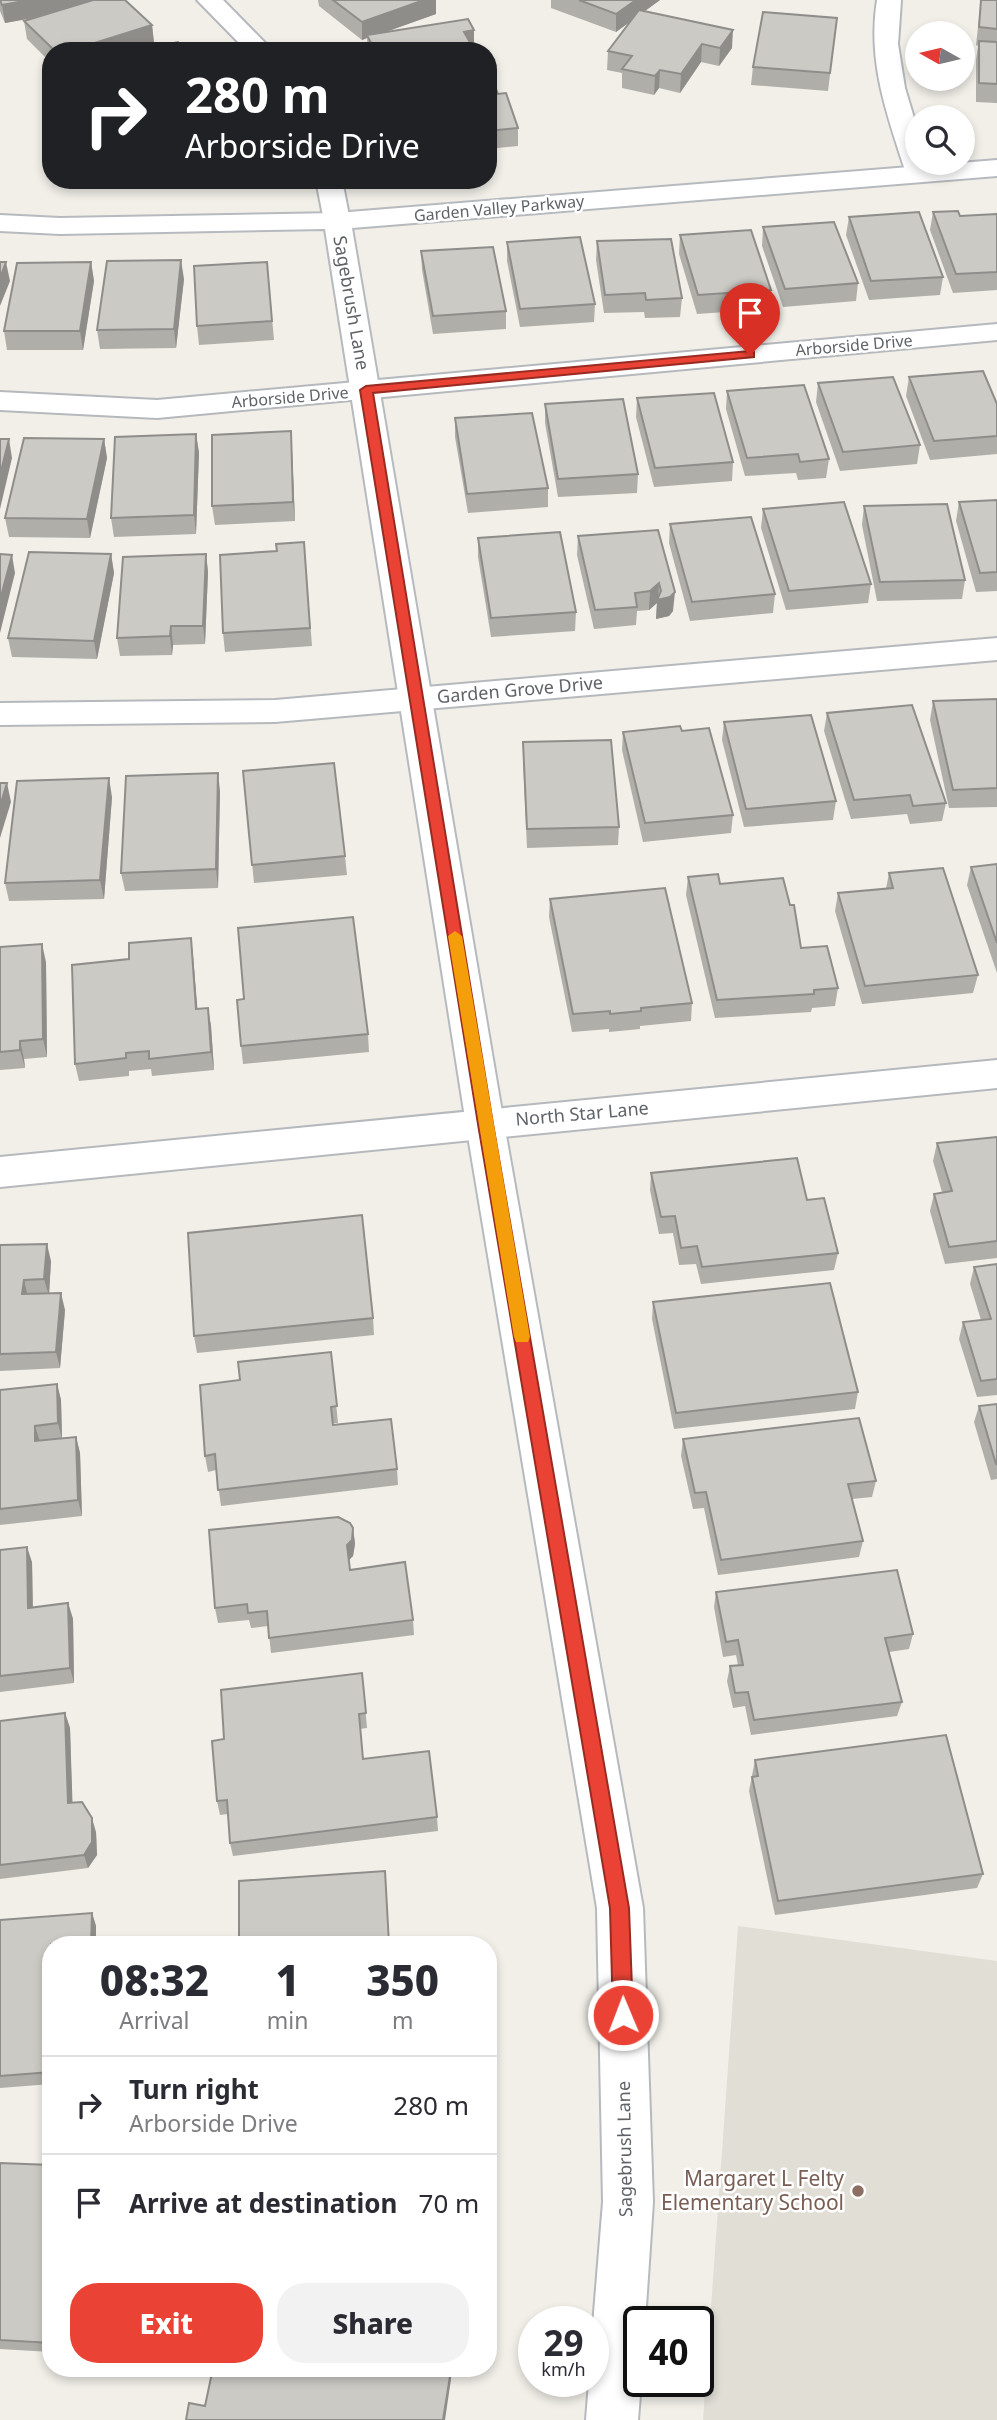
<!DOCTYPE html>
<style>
body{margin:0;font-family:"Noto Sans",sans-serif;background:#f2f2f3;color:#2b2b33;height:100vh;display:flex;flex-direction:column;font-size:26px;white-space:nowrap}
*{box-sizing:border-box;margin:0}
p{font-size:23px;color:#7c7c81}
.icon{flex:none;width:38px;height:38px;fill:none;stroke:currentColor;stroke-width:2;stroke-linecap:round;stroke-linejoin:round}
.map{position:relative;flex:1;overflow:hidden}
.panel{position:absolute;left:42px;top:1936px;width:455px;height:441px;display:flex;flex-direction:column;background:#fff;border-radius:28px;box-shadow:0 4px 10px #0003}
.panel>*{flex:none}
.hud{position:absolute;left:42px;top:42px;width:455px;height:147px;border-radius:28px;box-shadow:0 4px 10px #0003;background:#202124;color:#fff;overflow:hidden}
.needle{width:46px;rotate:278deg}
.controls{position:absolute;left:905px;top:21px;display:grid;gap:14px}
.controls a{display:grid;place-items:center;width:70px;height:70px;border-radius:50%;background:#fff;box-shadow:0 4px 10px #0003;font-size:35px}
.speed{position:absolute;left:518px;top:2306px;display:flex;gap:14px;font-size:35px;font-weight:700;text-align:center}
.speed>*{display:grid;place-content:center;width:91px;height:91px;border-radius:50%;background:#fff;box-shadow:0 4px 10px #0003;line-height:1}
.speed small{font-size:18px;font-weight:400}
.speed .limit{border:4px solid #111;border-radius:10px;background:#fff;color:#111}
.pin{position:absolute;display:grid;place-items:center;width:60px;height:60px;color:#fff;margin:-72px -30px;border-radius:50% 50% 50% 0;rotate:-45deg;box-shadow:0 0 7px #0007}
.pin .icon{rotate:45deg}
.me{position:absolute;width:77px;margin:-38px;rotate:359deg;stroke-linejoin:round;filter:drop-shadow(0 0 5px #0008)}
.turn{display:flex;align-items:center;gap:24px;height:147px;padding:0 28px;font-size:32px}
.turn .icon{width:91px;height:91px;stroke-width:2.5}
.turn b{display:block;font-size:49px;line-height:60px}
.eta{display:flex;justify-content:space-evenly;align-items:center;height:119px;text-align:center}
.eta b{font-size:42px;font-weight:800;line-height:49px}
.button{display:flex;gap:14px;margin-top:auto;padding:14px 28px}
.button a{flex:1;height:80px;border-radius:28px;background:#ea4335;color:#fff;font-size:28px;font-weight:800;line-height:80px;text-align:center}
.button a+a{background:#f2f2f3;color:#2b2b33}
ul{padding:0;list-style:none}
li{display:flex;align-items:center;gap:21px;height:98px;padding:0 28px;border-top:2px solid #e1e1e2}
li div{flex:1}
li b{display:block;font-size:26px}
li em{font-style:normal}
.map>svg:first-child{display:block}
</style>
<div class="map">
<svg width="997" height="2420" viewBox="0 0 997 2420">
<rect width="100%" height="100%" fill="#f1efe8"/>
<!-- education -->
<polygon fill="#e1ded6" points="738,1926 997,1961 997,2420 703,2420"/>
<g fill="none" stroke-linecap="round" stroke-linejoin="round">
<defs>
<g id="street">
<polygon points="197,0 223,0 273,51 247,51"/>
<path d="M 877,0 L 901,0 L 898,44 L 905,88 L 917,128 L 917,163 L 929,163 L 932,173 L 928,179 L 919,181 L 910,179 L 906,173 C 887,115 867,61 877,0 Z"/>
<polygon points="316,180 342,180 350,221 347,227 337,229 327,227 324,221"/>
<polygon points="997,324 997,340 157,418 0,410 0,392 157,400"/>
<polygon points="997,638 997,660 275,722 0,725 0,703 275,700"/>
<polygon points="997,1060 997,1088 0,1187 0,1157"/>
</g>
<polygon id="secondary" points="997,160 997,176 352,228 504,1124 643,1908 653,2202 645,2322 639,2322 639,2382 641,2382 638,2420 586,2420 589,2382 593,2382 593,2325 603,2202 597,1908 466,1124 325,229 60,234 0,231 0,215 60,218 337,213"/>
</defs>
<!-- street casing -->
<use href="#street" stroke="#b5b8bc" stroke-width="4"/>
<!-- secondary casing -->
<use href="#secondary" stroke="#b6babf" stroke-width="4"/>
<!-- street -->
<use href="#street" fill="#fff" fill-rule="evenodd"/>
<!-- secondary -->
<use href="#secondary" fill="#fff" fill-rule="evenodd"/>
</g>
<!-- wall -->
<g fill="#afaea9">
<polygon points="0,0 152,25 154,43 130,51 51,51 51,63 27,39 24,21 36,17 5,23 0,11"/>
<polygon points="318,0 436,0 436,14 385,32 474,30 474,48 473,49 475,51 368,51 367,38 362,40 319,6"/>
<polygon points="551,0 660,0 645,11 732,48 719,66 701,62 680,93 659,88 654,95 622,88 622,73 607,70 608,51 631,21 616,32 551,8"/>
<polygon points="981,0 997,0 997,103 976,102 976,60 978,46 976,45"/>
<polygon points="837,18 828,91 751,85 753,67"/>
<polygon points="488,84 498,94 518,128 518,146 488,149"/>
<polygon points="933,212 960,216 997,214 997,290 953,293 930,230"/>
<polygon points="849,217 943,277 940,295 869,300 846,235"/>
<polygon points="763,227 858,283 856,301 783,307 762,246"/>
<polygon points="680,235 771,290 769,309 697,314 679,254"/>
<polygon points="597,241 682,298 680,317 645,318 644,312 604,313 596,260"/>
<polygon points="507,242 595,304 594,322 520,327 507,261"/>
<polygon points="421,251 506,311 506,329 433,334 422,270"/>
<polygon points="91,262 94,281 83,350 7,350 4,331"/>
<polygon points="267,262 274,340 199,345 197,326"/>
<polygon points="184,279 176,348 100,349 97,330"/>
<polygon points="909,377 997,404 997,454 930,460 906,396"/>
<polygon points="818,383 920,445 917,464 840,471 816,402"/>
<polygon points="727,391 829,459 826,478 798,480 796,473 745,476 726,409"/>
<polygon points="637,398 733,462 732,481 654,487 636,417"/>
<polygon points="545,404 638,474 637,493 558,497 545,423"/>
<polygon points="455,418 548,488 548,507 468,513 455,437"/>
<polygon points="196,434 199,453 196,534 114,537 111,518"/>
<polygon points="104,439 107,458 90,538 9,537 5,518"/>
<polygon points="292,450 295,521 215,525 212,506"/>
<polygon points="997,500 997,591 976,592 956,521 959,502"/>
<polygon points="864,506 965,580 962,599 877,601 862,525"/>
<polygon points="763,509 871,584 868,603 786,610 761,528"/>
<polygon points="670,524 775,594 773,613 690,621 669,543"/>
<polygon points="658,530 673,611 669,616 656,619 657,603 649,610 637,611 636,625 594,629 577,555 578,536"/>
<polygon points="478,538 576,612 575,631 491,637 478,557"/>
<polygon points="304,542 312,646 225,652 223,633"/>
<polygon points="111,554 114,573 97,659 12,657 8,638"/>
<polygon points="206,554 208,572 205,644 173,645 172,655 120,656 117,638"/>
<polygon points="997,699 997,807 949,808 930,720 933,701"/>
<polygon points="827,713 946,803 942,821 910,824 907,814 851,819 824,731"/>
<polygon points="724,722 836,801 833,820 744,827 722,740"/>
<polygon points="682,731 733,815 731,833 643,842 622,750 623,732"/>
<polygon points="523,742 619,827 618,845 527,848 523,760"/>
<polygon points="243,771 345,856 347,875 254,883"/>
<polygon points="220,791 218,888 125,891 121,873"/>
<polygon points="112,797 104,899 9,901 5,883"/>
<polygon points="997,864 997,973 967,885 971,867"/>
<polygon points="889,873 978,975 973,993 862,1004 835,911 838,893 886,889"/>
<polygon points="688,877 720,884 801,948 838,988 835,1006 812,1008 811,1012 715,1018 686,895"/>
<polygon points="550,899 692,1003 691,1021 640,1026 640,1029 609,1032 609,1029 572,1032 549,917"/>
<polygon points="191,938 193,956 197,1009 208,1008 211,1026 214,1070 152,1076 151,1069 129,1071 129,1076 79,1081 75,1064 129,959"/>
<polygon points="0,947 46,962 47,1057 24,1059 25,1068 0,1070"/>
<polygon points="368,1034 369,1052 243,1064 241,1046"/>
<polygon points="997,1137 997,1258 945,1264 930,1211 934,1194 942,1192 933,1161 937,1143"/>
<polygon points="651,1173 807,1200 838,1253 834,1270 701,1284 696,1264 679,1265 673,1233 659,1234 650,1190"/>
<polygon points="0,1245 51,1261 49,1293 65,1310 60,1368 0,1371"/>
<polygon points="997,1264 997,1395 977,1397 959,1339 963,1322 981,1320 970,1284 974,1267"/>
<polygon points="653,1302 858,1392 855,1409 674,1429 652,1319"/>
<polygon points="373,1318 374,1335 197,1353 194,1336"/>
<polygon points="331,1352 338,1423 332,1423 333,1425 397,1469 398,1485 221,1506 216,1470 208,1472 205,1456 240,1380"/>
<polygon points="57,1384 61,1400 62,1439 76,1437 80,1453 82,1516 0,1525 0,1390"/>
<polygon points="997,1404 997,1479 991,1480 974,1422 979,1406"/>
<polygon points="683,1439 876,1481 872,1497 852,1499 863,1541 859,1557 718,1575 704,1508 693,1509 681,1456"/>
<polygon points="353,1528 355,1544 353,1556 349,1560 350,1570 413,1620 414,1635 271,1653 268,1626 251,1628 249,1620 218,1623 215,1608"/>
<polygon points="0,1550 32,1562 33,1608 68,1603 73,1619 74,1683 0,1692"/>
<polygon points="716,1592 913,1634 909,1649 889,1652 902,1702 897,1716 751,1735 745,1706 733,1708 727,1681 730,1666 738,1665 736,1655 723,1657 714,1607"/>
<polygon points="362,1673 367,1728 360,1729 363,1759 437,1817 438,1831 233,1856 230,1843 228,1814 220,1815 217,1801 224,1739"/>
<polygon points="65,1713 70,1728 72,1803 96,1832 97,1855 88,1868 0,1879 0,1721"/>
<polygon points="755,1760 983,1874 977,1888 775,1915 749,1791"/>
<polygon points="92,1913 96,1926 96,1944 51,1944 51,2084 0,2088 0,1920"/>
<polygon points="0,2163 51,2165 51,2352 0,2349"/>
</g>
<!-- shaded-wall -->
<g fill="#8f8d8a">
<polygon points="29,0 106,0 107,5 5,23 2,5"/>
<polygon points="424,0 436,0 436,14 369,38 367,35 367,38 362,40 362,22"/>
<polygon points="636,0 660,0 616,32 616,14"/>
<polygon points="152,25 154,43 130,51 69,51"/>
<polygon points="474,30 474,48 464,50 464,32"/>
<polygon points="733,30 732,48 719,66 720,48"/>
<polygon points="702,44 701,62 680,93 681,74"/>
<polygon points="660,70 659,88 654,95 655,76"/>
<polygon points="181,260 184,279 176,348 174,329"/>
<polygon points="6,262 10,281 0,306 0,278"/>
<polygon points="91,262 94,281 83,350 80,331"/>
<polygon points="291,431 292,450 295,521 293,502"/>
<polygon points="196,434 199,453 196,534 194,515"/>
<polygon points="9,439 12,458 0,509 0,475"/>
<polygon points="104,439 107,458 90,538 87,519"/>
<polygon points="111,554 114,573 97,659 94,641"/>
<polygon points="206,554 208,572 205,644 203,626"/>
<polygon points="12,555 15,573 0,633 0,600"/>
<polygon points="659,583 658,600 675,592 673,611 669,616 656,619 657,603 649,610 650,591"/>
<polygon points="171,626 173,645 172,655 170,636"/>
<polygon points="218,773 220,791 218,888 216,869"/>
<polygon points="109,778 112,797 104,899 100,880"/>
<polygon points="7,783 11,802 0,838 0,806"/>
<polygon points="191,938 193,956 199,1027 196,1009"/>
<polygon points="42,944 46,962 47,1057 43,1039"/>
<polygon points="208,1008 211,1026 214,1070 211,1052"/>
<polygon points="20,1041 24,1059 25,1068 20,1050"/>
<polygon points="47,1244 51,1261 49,1296 44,1279"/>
<polygon points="24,1280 28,1297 22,1294"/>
<polygon points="61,1293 65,1310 60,1368 56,1352"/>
<polygon points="57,1384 61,1400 62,1439 58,1423"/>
<polygon points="35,1426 40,1442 35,1441"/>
<polygon points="76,1437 80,1453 82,1516 78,1500"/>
<polygon points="353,1528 355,1544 353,1556 349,1560 347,1545"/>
<polygon points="27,1547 32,1562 33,1624 28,1608"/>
<polygon points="68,1603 73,1619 74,1683 70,1668"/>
<polygon points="65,1713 70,1728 73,1817 68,1803"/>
<polygon points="92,1818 96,1832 97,1855 88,1868 84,1855"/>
<polygon points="92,1913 96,1926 96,1944 91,1944"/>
<polygon points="451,2370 451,2379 445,2420 443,2420"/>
</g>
<!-- building -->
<g fill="#cccac5" stroke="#8f8d8a" stroke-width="2">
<polygon points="0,0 29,0 2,5"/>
<polygon points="93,0 125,0 152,25 69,51 55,51 24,21"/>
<polygon points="333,0 424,0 362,22"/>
<polygon points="579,0 636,0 616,14"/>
<polygon points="981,0 997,0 997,29 979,27"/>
<polygon points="639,10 733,30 720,48 702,44 681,74 660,70 655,76 622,69 632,56 608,51"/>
<polygon points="763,12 837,18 830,73 753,67"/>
<polygon points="468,19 474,30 464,32 475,51 375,51 367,35"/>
<polygon points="979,41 997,42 997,84 979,83"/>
<polygon points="178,42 183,51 133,51"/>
<polygon points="488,84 494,84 498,94 506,93 518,128 488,131"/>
<polygon points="958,211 960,216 997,214 997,272 956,274 933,212"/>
<polygon points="919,212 943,277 871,281 849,217"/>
<polygon points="834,222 858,283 785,289 763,227"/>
<polygon points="751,230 771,290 698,295 680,235"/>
<polygon points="580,237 595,304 520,309 507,242"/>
<polygon points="671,239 682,298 646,300 645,293 605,295 597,241"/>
<polygon points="493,247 506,311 433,316 421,251"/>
<polygon points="181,260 174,329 97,330 107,261"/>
<polygon points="0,262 6,262 0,278"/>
<polygon points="91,262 80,331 4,331 17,263"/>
<polygon points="267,262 272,321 197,326 194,266"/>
<polygon points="983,371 997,404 997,436 934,441 909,377"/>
<polygon points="893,377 920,445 843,452 818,383"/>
<polygon points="804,385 829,459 800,462 798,454 747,458 727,391"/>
<polygon points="714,393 733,462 655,468 637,398"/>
<polygon points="623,399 638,474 558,479 545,404"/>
<polygon points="532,413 548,488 467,494 455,418"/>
<polygon points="291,431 293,502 212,506 212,435"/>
<polygon points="196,434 194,515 111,518 115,437"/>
<polygon points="24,438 104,439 87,519 5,518"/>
<polygon points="0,439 9,439 0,475"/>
<polygon points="997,500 997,572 980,573 959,502"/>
<polygon points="844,502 871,584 789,591 763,509"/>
<polygon points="947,504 965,580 880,582 864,506"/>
<polygon points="751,517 775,594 692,602 670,524"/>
<polygon points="658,530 675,592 670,597 657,600 661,591 659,583 650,591 635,593 637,607 595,610 578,536"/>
<polygon points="560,532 576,612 491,618 478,538"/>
<polygon points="304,542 310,628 223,633 220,555 277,551 276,544"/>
<polygon points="29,552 111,554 94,641 8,638"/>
<polygon points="0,554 12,555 0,600"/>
<polygon points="206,554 203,626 171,626 170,636 117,638 123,557"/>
<polygon points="997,699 997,788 953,790 933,701"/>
<polygon points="912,705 946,803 913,806 910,795 854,800 827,713"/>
<polygon points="811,715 836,801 746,809 724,722"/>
<polygon points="680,726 682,731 709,728 733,815 645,823 623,732"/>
<polygon points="611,740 619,827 527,829 523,742"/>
<polygon points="334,763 345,856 252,865 243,771"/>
<polygon points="218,773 216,869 121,873 126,776"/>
<polygon points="109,778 100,880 5,883 17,781"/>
<polygon points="0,783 7,783 0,806"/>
<polygon points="997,864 997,943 971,867"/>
<polygon points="943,868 978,975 865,986 838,893 893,888 889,873"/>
<polygon points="718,874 720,884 783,878 790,905 794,905 801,948 827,946 838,988 814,990 814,994 717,1000 688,877"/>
<polygon points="665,888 692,1003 641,1008 641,1011 610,1014 610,1011 573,1014 550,899"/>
<polygon points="353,917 368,1034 241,1046 237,1000 244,999 238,928"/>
<polygon points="191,938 196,1009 208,1008 211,1052 149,1059 149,1051 126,1053 126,1058 75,1064 72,965 129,959 129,943"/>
<polygon points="42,944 43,1039 20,1041 20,1050 0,1052 0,947"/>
<polygon points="997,1137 997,1241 949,1247 934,1194 952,1191 937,1143"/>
<polygon points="797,1158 807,1200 824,1198 838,1253 702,1267 697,1246 681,1248 675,1216 661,1217 651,1173"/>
<polygon points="362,1215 373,1318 194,1336 188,1233"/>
<polygon points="47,1244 44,1279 24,1280 22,1294 61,1293 56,1352 0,1354 0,1245"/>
<polygon points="997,1264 997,1379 981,1381 963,1322 991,1319 974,1267"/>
<polygon points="830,1283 858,1392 676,1413 653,1302"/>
<polygon points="331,1352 337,1406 331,1407 333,1425 391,1419 397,1469 218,1490 215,1454 205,1456 200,1385 240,1380 238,1362"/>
<polygon points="57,1384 58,1423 35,1426 35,1441 76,1437 78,1500 0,1509 0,1390"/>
<polygon points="997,1404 997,1464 996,1464 979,1406"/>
<polygon points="859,1418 876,1481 848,1484 863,1541 721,1560 706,1492 695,1493 683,1439"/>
<polygon points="338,1517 350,1523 353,1528 352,1540 347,1545 350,1570 405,1562 413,1620 269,1638 267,1611 248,1613 247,1604 215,1608 209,1530"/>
<polygon points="27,1547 28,1608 68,1603 70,1668 0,1676 0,1550"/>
<polygon points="897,1570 913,1634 885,1638 902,1702 754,1720 748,1692 735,1693 730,1666 743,1665 738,1640 726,1642 716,1592"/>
<polygon points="362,1673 366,1713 359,1714 363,1759 429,1751 437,1817 230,1843 227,1800 217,1801 212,1741 224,1739 221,1690"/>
<polygon points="65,1713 68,1803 82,1802 92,1818 92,1842 84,1855 0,1865 0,1721"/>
<polygon points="946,1735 983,1874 778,1901 752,1777 758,1776 755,1760"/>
<polygon points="385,1871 389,1944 239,1944 239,1881"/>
<polygon points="92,1913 91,1944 51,1944 51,2072 0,2076 0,1920"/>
<polygon points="0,2163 51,2165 51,2343 0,2340"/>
<polygon points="213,2368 436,2368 451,2370 443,2420 186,2420 189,2403 205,2406"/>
</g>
<!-- route -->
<polygon fill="#ea4335" stroke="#982c22" stroke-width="2" points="750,351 754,352 754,357 373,393 493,1124 629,1908 633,2015 630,2022 623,2025 616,2022 613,2015 610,1908 478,1124 360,390 366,386"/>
<!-- slow -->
<polygon fill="#f59e0b" points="455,931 462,936 530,1337 528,1342 516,1342 514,1337 448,936"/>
<!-- markers -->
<circle fill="#8d6e63" stroke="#fff" stroke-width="2.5" cx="858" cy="2191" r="7"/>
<g text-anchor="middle" stroke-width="5" stroke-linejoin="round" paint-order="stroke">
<!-- far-street labels -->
<g font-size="16" fill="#5f6368" stroke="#fff">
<text transform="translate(499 208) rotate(-5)" y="6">Garden Valley Parkway</text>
<text transform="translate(854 345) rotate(-5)" y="6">Arborside Drive</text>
<text transform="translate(290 397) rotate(-5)" y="6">Arborside Drive</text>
</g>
<!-- street labels -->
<g font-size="18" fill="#5f6368" stroke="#fff">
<text transform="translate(351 303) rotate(80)" y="6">Sagebrush Lane</text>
<text transform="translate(520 690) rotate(-5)" y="6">Garden Grove Drive</text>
<text transform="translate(582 1114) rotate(-5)" y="6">North Star Lane</text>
<text transform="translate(625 2149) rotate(-91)" y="6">Sagebrush Lane</text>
</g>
<!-- near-education labels -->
<g font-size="21" fill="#785e54" stroke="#fff" text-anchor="end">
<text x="844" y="2186">Margaret L Felty<tspan x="844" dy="24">Elementary School</tspan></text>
</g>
</g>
</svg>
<div class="controls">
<a><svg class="needle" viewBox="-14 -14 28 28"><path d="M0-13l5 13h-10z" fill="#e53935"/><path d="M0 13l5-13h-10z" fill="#7c7c81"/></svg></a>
<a><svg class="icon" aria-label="search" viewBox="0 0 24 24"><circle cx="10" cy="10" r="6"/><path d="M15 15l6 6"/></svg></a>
</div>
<div class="speed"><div>29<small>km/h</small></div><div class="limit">40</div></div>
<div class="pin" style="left:750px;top:355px;background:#d93025"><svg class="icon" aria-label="arrive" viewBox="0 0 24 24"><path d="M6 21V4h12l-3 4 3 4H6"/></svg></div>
<svg class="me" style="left:623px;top:2015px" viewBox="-20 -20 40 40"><circle r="17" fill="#ea4335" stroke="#fff" stroke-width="3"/><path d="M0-11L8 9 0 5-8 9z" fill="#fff"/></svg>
<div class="hud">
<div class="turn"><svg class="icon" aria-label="right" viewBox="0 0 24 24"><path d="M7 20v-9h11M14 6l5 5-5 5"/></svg><div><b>280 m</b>Arborside Drive</div></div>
</div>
<section class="panel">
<div class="eta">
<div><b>08:32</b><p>Arrival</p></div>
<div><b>1</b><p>min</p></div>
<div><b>350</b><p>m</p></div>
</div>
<ul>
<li><svg class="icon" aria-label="right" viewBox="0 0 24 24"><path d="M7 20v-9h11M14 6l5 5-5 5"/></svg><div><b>Turn right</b><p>Arborside Drive</p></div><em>280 m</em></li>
<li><svg class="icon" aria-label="arrive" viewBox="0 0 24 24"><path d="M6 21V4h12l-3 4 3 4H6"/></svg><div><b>Arrive at destination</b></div><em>70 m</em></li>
</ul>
<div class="button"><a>Exit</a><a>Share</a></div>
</section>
</div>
